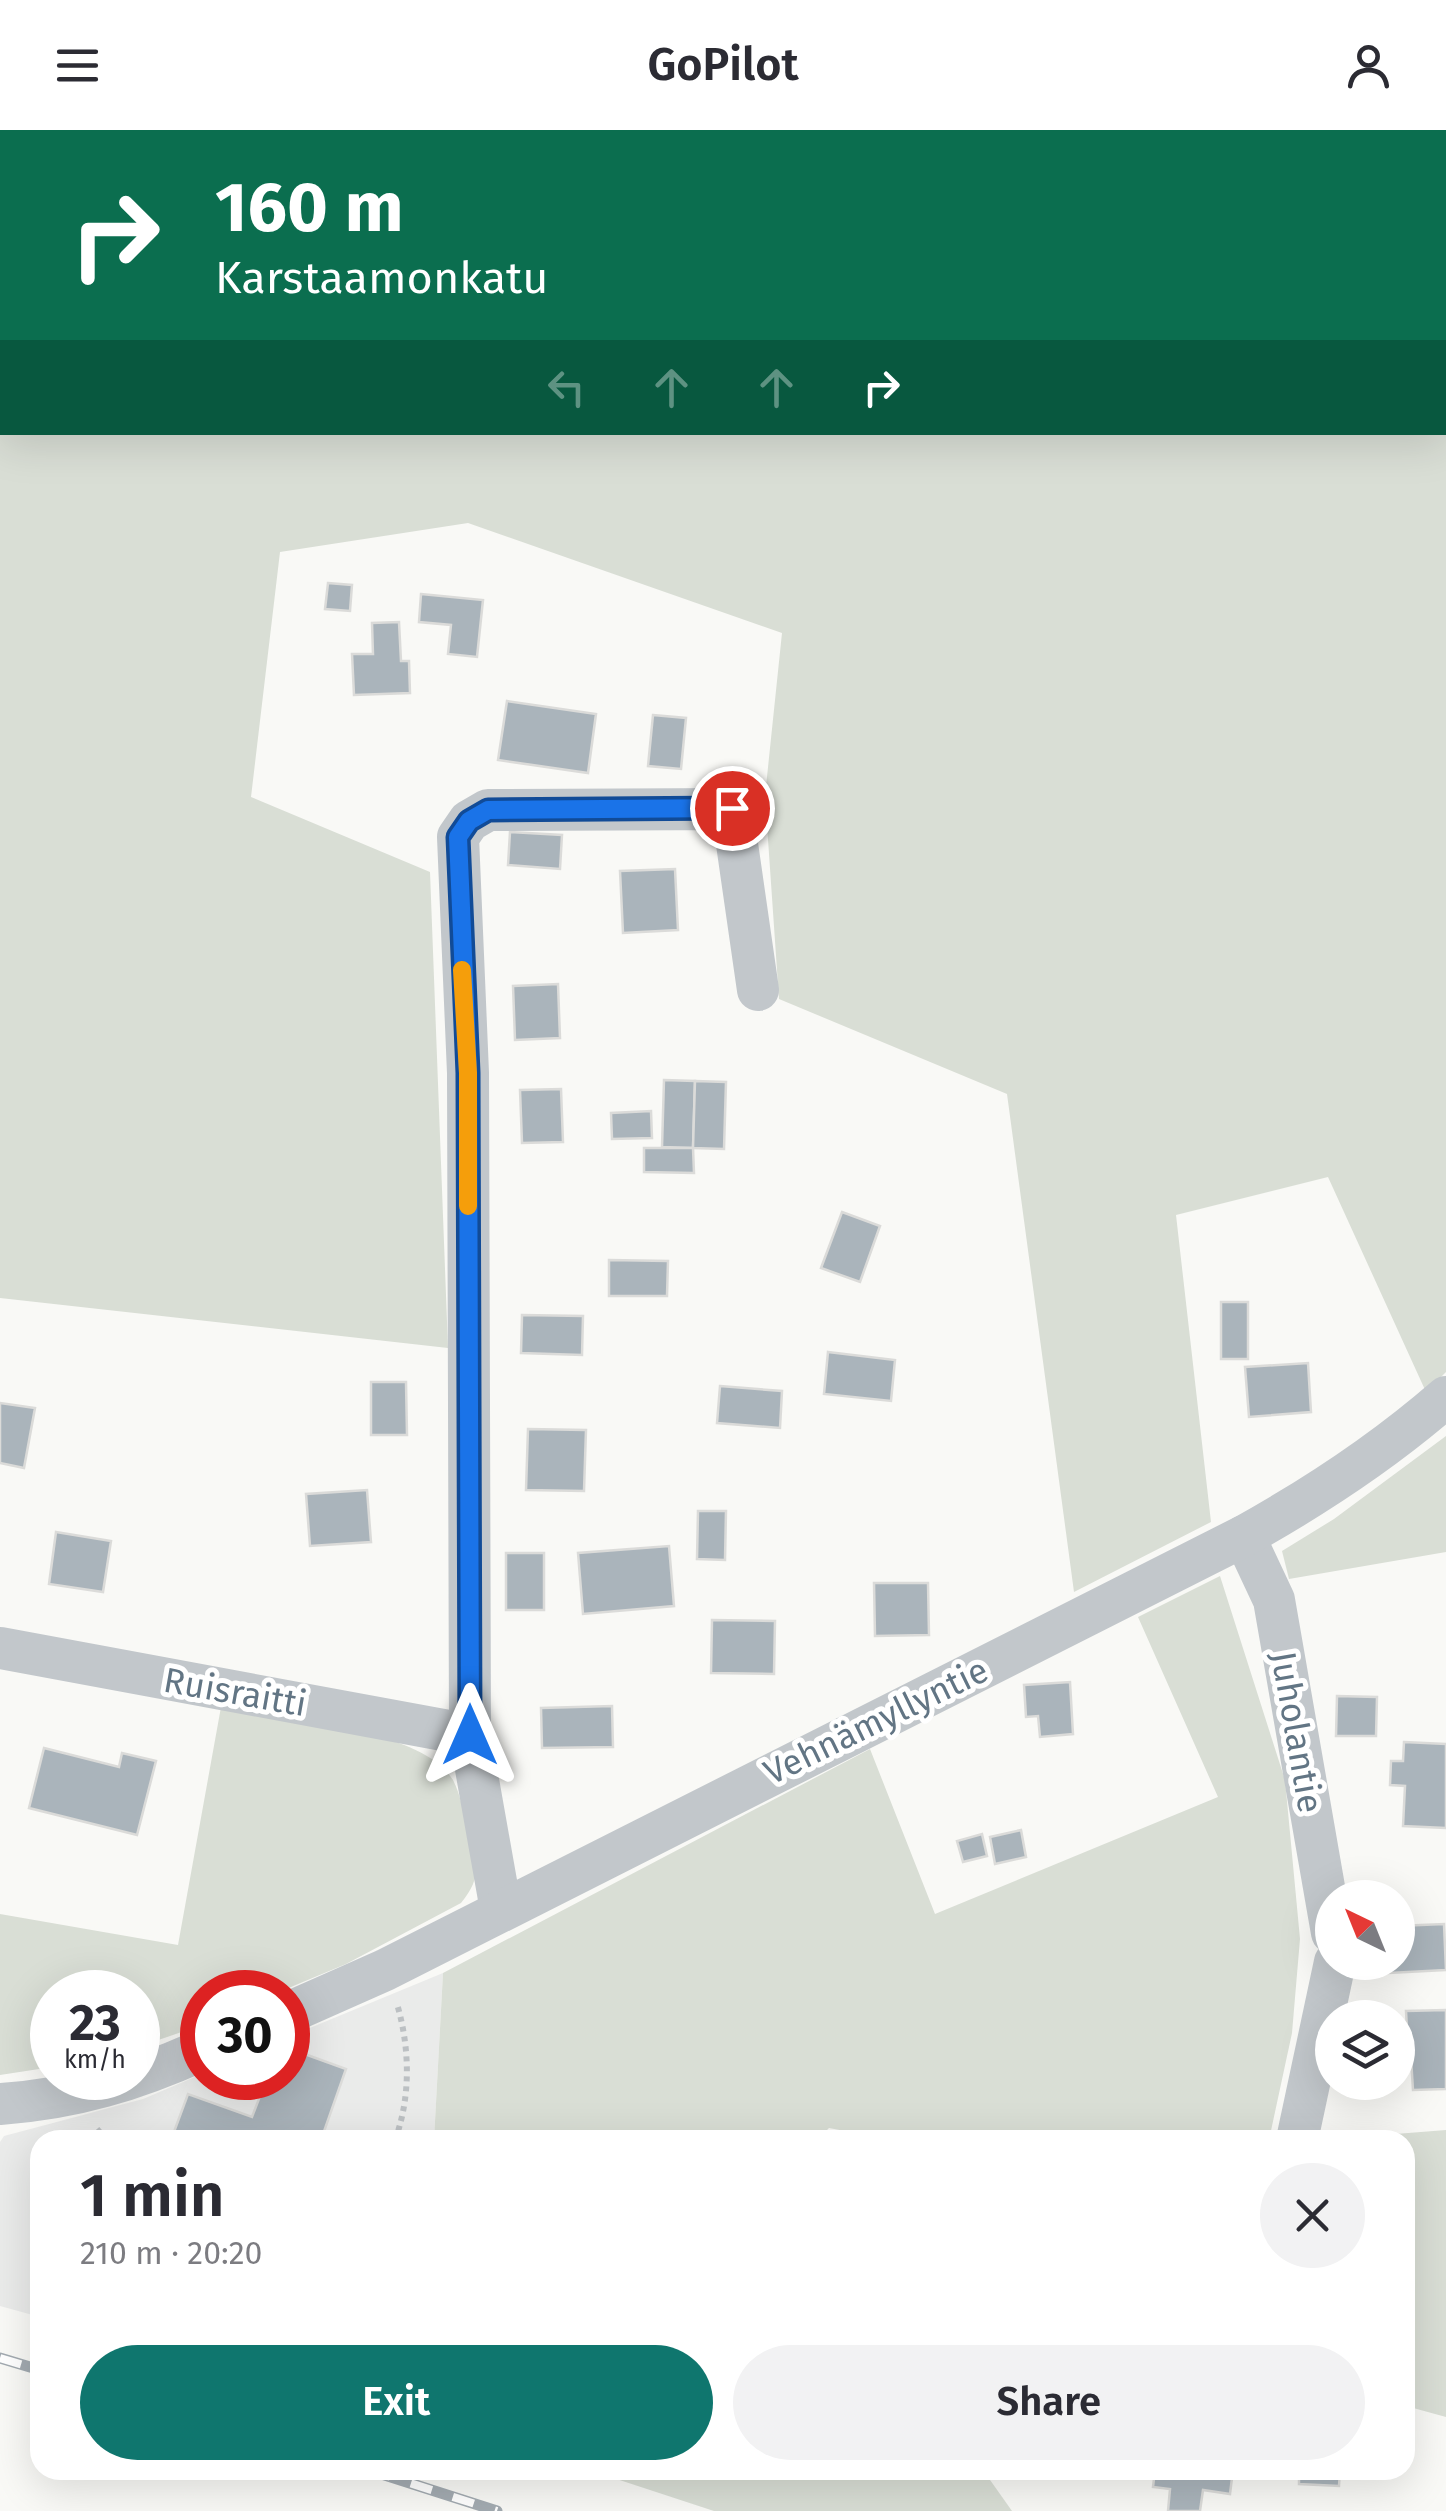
<!DOCTYPE html>
<meta charset="utf-8">
<style>
body{margin:0;font-family:"Fira Sans",sans-serif;background:#f2f2f3;color:#2b2b33;height:100vh;display:flex;flex-direction:column;font-size:38px;white-space:nowrap}
*{box-sizing:border-box;margin:0}
p{font-size:32px;color:#7c7c81}
.icon{flex:none;width:55px;height:55px;fill:none;stroke:currentColor;stroke-width:2;stroke-linecap:round;stroke-linejoin:round}
.map{position:relative;flex:1;overflow:hidden}
.drawer{position:absolute;left:30px;top:2000px;width:1385px;height:350px;display:flex;flex-direction:column;background:#fff;border-radius:30px;box-shadow:0 10px 40px #0002}
.drawer>*{flex:none}
.guide{position:absolute;left:0px;top:0px;width:1448px;height:305px;box-shadow:0 10px 40px #0002;background:#0b6e4f;color:#fff;overflow:hidden}
.needle{width:65px;rotate:317deg}
.controls{position:absolute;left:1315px;top:1750px;display:grid;gap:20px}
.controls a{display:grid;place-items:center;width:100px;height:100px;border-radius:50%;background:#fff;box-shadow:0 10px 40px #0002;font-size:50px}
.speed{position:absolute;left:30px;top:1840px;display:flex;gap:20px;font-size:50px;font-weight:700;text-align:center}
.speed>*{display:grid;place-content:center;width:130px;height:130px;border-radius:50%;background:#fff;box-shadow:0 10px 40px #0002;line-height:1}
.speed small{font-size:25px;font-weight:400}
.speed .limit{border:15px solid #d22;background:#fff;color:#111}
.pin{position:absolute;display:grid;place-items:center;width:85px;height:85px;color:#fff;margin:-42px;border:5px solid #fff;border-radius:50%;box-shadow:0 2px 10px #0007}
.me{position:absolute;width:110px;margin:-55px;rotate:0deg;stroke-linejoin:round;filter:drop-shadow(0 0 8px #0008)}
.turn{display:flex;align-items:center;gap:35px;height:210px;padding:0 50px;font-size:45px}
.turn .icon{width:130px;height:130px;stroke-width:2.5}
.turn b{display:block;font-size:70px;line-height:85px}
.lanes{display:flex;align-items:center;height:95px;padding:0 50px;background:#0003;justify-content:center;gap:50px;direction:ltr}
.lanes .off{opacity:.35}
.round{display:grid;place-items:center;flex:none;width:105px;height:105px;border-radius:52px;background:#f2f2f3}
.head{display:flex;align-items:center;justify-content:space-between;height:170px;padding:0 50px}
h1{font-size:60px;font-weight:600;line-height:75px}
.button{display:flex;gap:20px;margin-top:auto;padding:20px 50px}
.button a{flex:1;height:115px;border-radius:60px;background:#0f766e;color:#fff;font-size:40px;font-weight:600;line-height:115px;text-align:center}
.button a+a{background:#f2f2f3;color:#2b2b33}
header{display:flex;justify-content:space-between;align-items:center;height:130px;padding:0 50px;background:#fff;font-size:45px;font-weight:600}
.map>svg:first-child{display:block}
</style>
<header><svg class="icon" aria-label="menu" viewBox="0 0 24 24"><path d="M4 6h16M4 12h16M4 18h16"/></svg>GoPilot<svg class="icon" aria-label="person" viewBox="0 0 24 24"><circle cx="12" cy="8" r="4"/><path d="M4 21q1-7 8-7t8 7"/></svg></header>
<div class="map">
<svg width="1446" height="2381" viewBox="0 0 1446 2381">
<rect width="100%" height="100%" fill="#f9f9f6"/>
<!-- built -->
<polygon fill="#eaebea" points="443,1843 434,2010 40,2010 40,2187 0,2176 0,2012 4,2006 143,1969 202,1944 202,1948 288,1948 288,1907"/>
<!-- green -->
<g fill="#d9ded5">
<polygon points="0,0 1367,2 2,2 2,302 1445,302 1446,65 1446,1242 1426,1262 1328,1047 1176,1085 1211,1392 1074,1462 1007,964 779,869 765,666 782,503 468,393 280,422 251,667 430,742 448,1218 0,1168"/>
<polygon points="1446,1306 1446,1422 1289,1449 1282,1421 1334,1389"/>
<path d="M 1220,1446 L 1285,1650 L 1300,1809 L 1292,1903 L 1269,2010 L 1066,2010 L 1061,2002 C 981,2009 908,2014 829,1998 L 817,2010 L 434,2010 L 443,1843 L 870,1619 L 935,1784 L 1218,1667 L 1138,1487 Z"/>
<path d="M 221,1577 C 275,1587 425,1599 453,1650 C 461,1665 464,1686 469,1703 C 478,1732 482,1748 461,1773 L 346,1834 L 279,1862 L 202,1862 L 202,1895 L 138,1917 L 138,1862 L 52,1862 L 52,1937 L 0,1945 L 0,1784 L 178,1815 Z"/>
<polygon points="1446,2000 1446,2287 1406,2276 1405,2272 1405,2010 1320,2010"/>
<polygon points="589,2340 983,2340 1012,2381 714,2381"/>
</g>
<!-- building -->
<g fill="#aab4bb" stroke="#dbdbd9" stroke-width="2.5">
<polygon points="328,453 352,455 350,481 325,479"/>
<polygon points="421,464 483,470 477,527 448,524 451,495 419,492"/>
<polygon points="399,492 401,531 409,531 410,563 354,565 352,524 373,524 372,493"/>
<polygon points="507,571 596,584 588,643 498,630"/>
<polygon points="653,585 686,588 681,639 648,636"/>
<polygon points="510,702 562,705 560,739 508,735"/>
<polygon points="675,739 678,800 623,803 620,741"/>
<polygon points="558,854 560,908 515,910 513,856"/>
<polygon points="664,950 695,951 693,1018 662,1017"/>
<polygon points="695,951 726,952 724,1019 693,1018"/>
<polygon points="561,959 563,1012 522,1013 520,960"/>
<polygon points="651,981 652,1008 612,1009 611,983"/>
<polygon points="644,1018 693,1018 694,1043 644,1042"/>
<polygon points="842,1082 880,1096 860,1152 821,1138"/>
<polygon points="609,1130 668,1131 667,1166 609,1166"/>
<rect x="1221" y="1172" width="27" height="57"/>
<polygon points="522,1185 583,1186 582,1225 521,1223"/>
<polygon points="828,1222 895,1230 891,1271 824,1264"/>
<polygon points="1308,1233 1311,1282 1249,1287 1245,1237"/>
<polygon points="371,1252 406,1252 407,1305 371,1305"/>
<polygon points="720,1256 782,1261 780,1298 717,1293"/>
<polygon points="0,1273 35,1278 24,1338 0,1333"/>
<polygon points="528,1299 586,1300 584,1361 526,1360"/>
<polygon points="367,1360 371,1412 310,1416 306,1364"/>
<polygon points="698,1381 726,1381 725,1430 697,1429"/>
<polygon points="56,1402 111,1411 103,1462 49,1454"/>
<polygon points="669,1416 674,1476 583,1484 578,1423"/>
<rect x="506" y="1423" width="38" height="57"/>
<polygon points="874,1453 928,1453 929,1505 875,1506"/>
<polygon points="712,1490 775,1491 774,1544 711,1543"/>
<polygon points="1070,1552 1073,1604 1040,1607 1038,1586 1026,1587 1024,1555"/>
<polygon points="1337,1566 1377,1567 1376,1606 1336,1606"/>
<polygon points="612,1576 613,1617 542,1618 541,1578"/>
<polygon points="1404,1612 1446,1614 1446,1698 1403,1696 1405,1656 1390,1655 1391,1631 1403,1631"/>
<polygon points="44,1618 119,1637 122,1623 156,1631 137,1705 29,1678"/>
<polygon points="1021,1700 1026,1727 995,1734 990,1707"/>
<polygon points="982,1704 987,1726 963,1732 957,1711"/>
<polygon points="1444,1794 1446,1840 1370,1844 1369,1832 1398,1832 1398,1796"/>
<polygon points="1446,1880 1446,1959 1413,1960 1411,1928 1400,1928 1399,1900 1407,1899 1406,1881"/>
<polygon points="288,1918 346,1939 321,2010 171,2010 188,1964 252,1987 267,1948 288,1948"/>
<polygon points="1155,2340 1233,2340 1230,2364 1203,2360 1200,2381 1168,2381 1170,2359 1153,2357"/>
<polygon points="1299,2340 1340,2340 1339,2356 1299,2354"/>
</g>
<g fill="none" stroke-linecap="round" stroke-linejoin="round">
<!-- path -->
<g stroke="#bcc0c3" stroke-width="6" stroke-dasharray="5 5" stroke-linecap="butt">
<polyline points="97,1999 107,2010"/>
<path d="M 395,2010 C 411,1967 410,1918 397,1874"/>
</g>
<!-- minor -->
<g stroke="#c2c7cb" stroke-width="42">
<polyline points="1244,1406 1274,1470 1332,1803"/>
<polyline points="0,1518 470,1605"/>
<polyline points="501,1780 470,1605 468,943 458,707 469,691 488,680 732,679 758,860"/>
<path d="M 288,1883 L 385,1840 L 1244,1406 C 1316,1366 1384,1321 1446,1267"/>
<path d="M 0,1974 C 74,1969 135,1950 202,1920"/>
<polyline points="1297,2010 1335,1832"/>
</g>
<defs>
<g id="rail">
<polyline points="0,2228 40,2240"/>
<polyline points="369,2340 497,2381"/>
</g>
</defs>
<!-- rail casing -->
<use href="#rail" stroke="#a3abb1" stroke-width="11"/>
<!-- rail -->
<use href="#rail" stroke="#fff" stroke-width="8" stroke-dasharray="22" stroke-linecap="butt"/>
</g>
<g fill="none" stroke-linecap="round" stroke-linejoin="round">
<defs>
<polyline id="route" points="470,1605 468,943 458,707 469,691 488,680 732,678"/>
</defs>
<!-- route casing -->
<use href="#route" stroke="#114b97" stroke-width="25"/>
<!-- route -->
<use href="#route" stroke="#1a73e8" stroke-width="18"/>
<!-- slow -->
<polyline stroke="#f59e0b" stroke-width="18" points="462,840 468,943 468,1076"/>
</g>
<g text-anchor="middle" stroke-width="10" stroke-linejoin="round" paint-order="stroke">
<!-- street labels -->
<g font-size="35" fill="#627584" stroke="#fff">
<text transform="translate(235 1562) rotate(10)" y="12">Ruisraitti</text>
<text transform="translate(876 1591) rotate(-26)" y="12">Vehnämyllyntie</text>
<text transform="translate(1297 1602) rotate(80)" y="12">Juholantie</text>
</g>
</g>
</svg>
<div class="controls">
<a><svg class="needle" viewBox="-14 -14 28 28"><path d="M0-13l5 13h-10z" fill="#e53935"/><path d="M0 13l5-13h-10z" fill="#7c7c81"/></svg></a>
<a><svg class="icon" aria-label="layers" viewBox="0 0 24 24"><path d="M12 4l9 5-9 5-9-5zM3 14l9 5 9-5"/></svg></a>
</div>
<div class="speed"><div>23<small>km/h</small></div><div class="limit">30</div></div>
<div class="pin" style="left:732px;top:678px;background:#d93025"><svg class="icon" aria-label="arrive" viewBox="0 0 24 24"><path d="M6 21V4h12l-3 4 3 4H6"/></svg></div>
<svg class="me" style="left:470px;top:1605px" viewBox="-20 -20 40 40"><path d="M0-17L14 15 0 8-14 15z" fill="#1a73e8" stroke="#fff" stroke-width="4"/></svg>
<div class="guide">
<div class="turn"><svg class="icon" aria-label="right" viewBox="0 0 24 24"><path d="M7 20v-9h11M14 6l5 5-5 5"/></svg><div><b>160 m</b>Karstaamonkatu</div></div>
<div class="lanes"><svg class="icon off" aria-label="left" viewBox="0 0 24 24"><path d="M17 20v-9H6M10 6l-5 5 5 5"/></svg><svg class="icon off" aria-label="ahead" viewBox="0 0 24 24"><path d="M12 20V5M6 11l6-6 6 6"/></svg><svg class="icon off" aria-label="ahead" viewBox="0 0 24 24"><path d="M12 20V5M6 11l6-6 6 6"/></svg><svg class="icon" aria-label="right" viewBox="0 0 24 24"><path d="M7 20v-9h11M14 6l5 5-5 5"/></svg></div>
</div>
<section class="drawer">
<div class="head"><div><h1>1 min</h1><p>210 m · 20:20</p></div><a class="round"><svg class="icon" aria-label="close" viewBox="0 0 24 24"><path d="M6 6l12 12M18 6L6 18"/></svg></a></div>
<div class="button"><a>Exit</a><a>Share</a></div>
</section>
</div>
